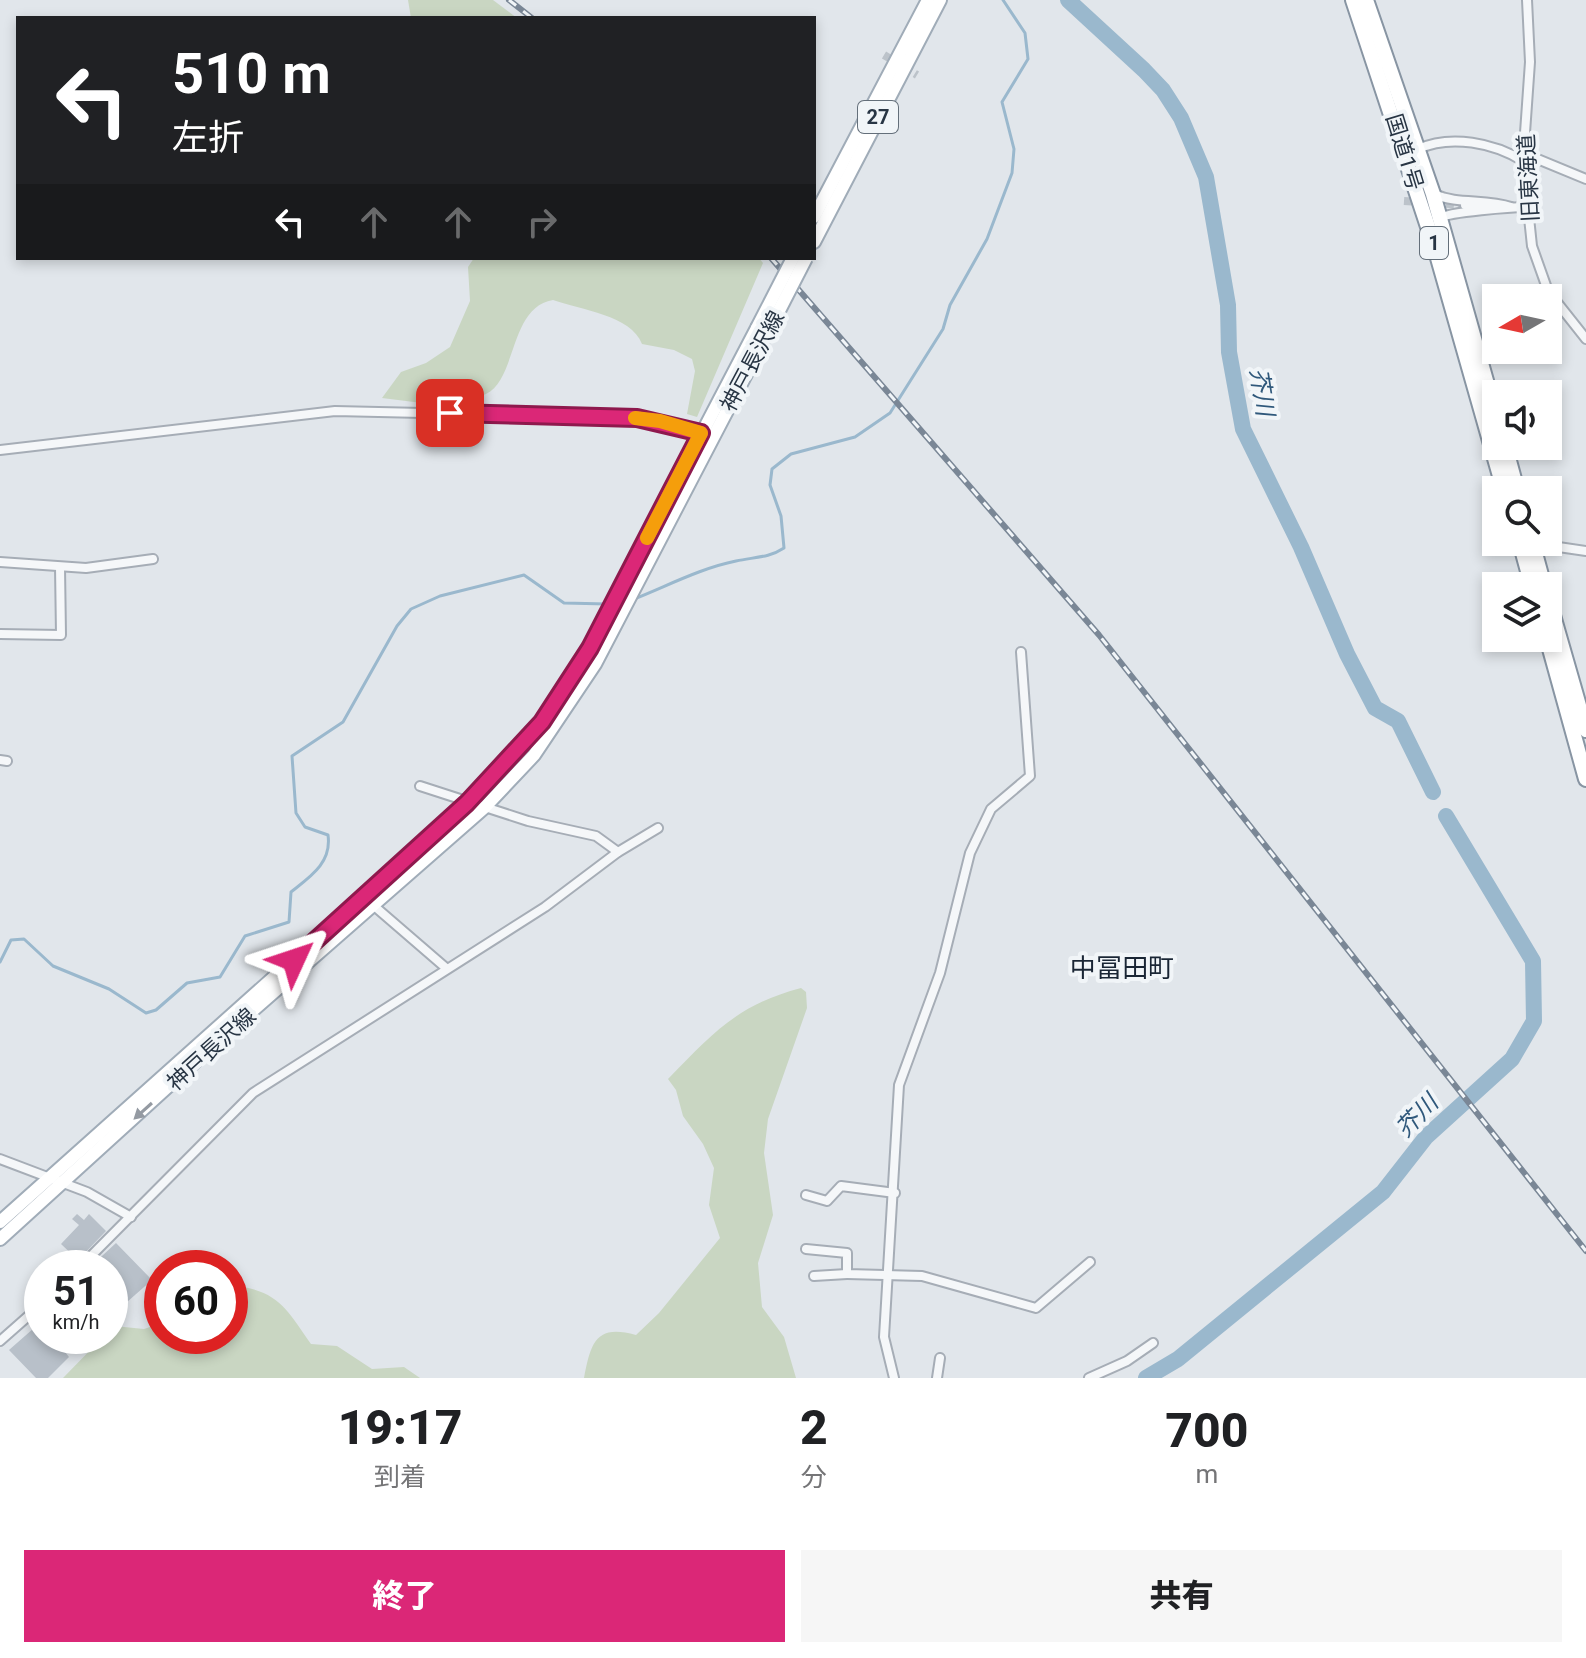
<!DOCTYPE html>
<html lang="ja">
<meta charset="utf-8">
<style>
body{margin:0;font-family:Roboto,"Noto Sans JP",sans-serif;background:#f6f6f6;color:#202124;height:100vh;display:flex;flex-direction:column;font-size:30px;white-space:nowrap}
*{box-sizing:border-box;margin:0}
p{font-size:26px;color:#757577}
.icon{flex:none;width:44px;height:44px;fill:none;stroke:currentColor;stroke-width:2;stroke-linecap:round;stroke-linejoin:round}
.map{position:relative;height:1378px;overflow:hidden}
.side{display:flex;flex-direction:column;background:#fff;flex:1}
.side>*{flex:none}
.top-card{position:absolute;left:16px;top:16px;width:800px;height:244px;border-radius:0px;box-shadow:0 4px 12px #0003;background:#202124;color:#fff;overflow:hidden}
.needle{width:52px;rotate:261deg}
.buttons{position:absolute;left:1482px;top:284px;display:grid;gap:16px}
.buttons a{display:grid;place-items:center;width:80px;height:80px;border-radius:0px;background:#fff;box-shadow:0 4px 12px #0003;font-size:40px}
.speed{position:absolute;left:24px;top:1250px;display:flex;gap:16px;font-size:40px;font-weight:700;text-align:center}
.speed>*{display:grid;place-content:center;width:104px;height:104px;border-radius:50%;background:#fff;box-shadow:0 4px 12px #0003;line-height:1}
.speed small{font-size:20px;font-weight:400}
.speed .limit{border:12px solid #d22;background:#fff;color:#111}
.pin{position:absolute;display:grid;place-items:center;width:68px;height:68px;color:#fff;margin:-34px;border-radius:16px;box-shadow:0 4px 12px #0006}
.me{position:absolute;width:88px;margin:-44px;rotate:48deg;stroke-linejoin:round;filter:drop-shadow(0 0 6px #0008)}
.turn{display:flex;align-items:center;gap:28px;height:168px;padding:0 24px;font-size:36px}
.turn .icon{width:104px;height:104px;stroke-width:2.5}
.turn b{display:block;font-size:56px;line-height:68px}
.lanes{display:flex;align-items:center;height:76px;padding:0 24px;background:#0003;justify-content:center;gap:40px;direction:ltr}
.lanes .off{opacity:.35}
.eta{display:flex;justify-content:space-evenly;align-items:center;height:136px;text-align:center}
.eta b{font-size:48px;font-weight:800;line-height:56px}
.action{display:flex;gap:16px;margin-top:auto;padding:16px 24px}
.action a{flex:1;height:92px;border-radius:0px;background:#db2777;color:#fff;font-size:32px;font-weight:800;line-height:92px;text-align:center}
.action a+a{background:#f6f6f6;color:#202124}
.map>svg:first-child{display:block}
</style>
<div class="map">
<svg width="1586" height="1378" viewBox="0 0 1586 1378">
<rect width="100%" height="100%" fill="#e1e6eb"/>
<!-- green -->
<g fill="#c9d6c2">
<polygon points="408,0 493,0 517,18 411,18"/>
<path d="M 474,258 L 759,258 L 763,263 L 697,417 L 687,414 L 695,371 L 692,359 L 674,350 L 642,344 C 631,315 581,310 553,300 C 509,307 517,380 486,394 C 473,400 450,398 436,400 L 430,404 L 382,398 L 401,372 L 426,363 L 450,347 L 470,301 L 468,267 Z"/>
<path d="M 801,988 L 806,992 L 807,1008 L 768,1119 L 764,1153 L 773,1215 L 758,1263 L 762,1307 L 784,1337 L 796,1378 L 584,1378 C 591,1342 596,1324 636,1335 L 659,1313 L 720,1238 L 709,1205 L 714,1168 L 703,1144 L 683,1116 L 676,1090 L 668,1079 C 713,1033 737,1005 801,988 Z"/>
<path d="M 230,1285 C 278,1290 286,1308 311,1344 L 337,1346 L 372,1369 L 404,1367 L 420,1378 L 63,1378 L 104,1336 L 110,1336 L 114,1326 L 144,1329 L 162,1323 L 162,1336 L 230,1336 Z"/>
</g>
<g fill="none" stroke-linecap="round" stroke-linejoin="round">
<!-- stream -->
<g stroke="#9ab8cd" stroke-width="3">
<path d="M 634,599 C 667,586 701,568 736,561 C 754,557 769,558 784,548 L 781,516 L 770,485 L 772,469 L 791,454 L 855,437 L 890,413 L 943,329 L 950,305 L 987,239 L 1012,173 L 1014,149 L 1002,102 L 1028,59 L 1025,33 L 1003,0"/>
<path d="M 0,962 L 11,940 L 24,939 L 53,966 L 109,989 L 146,1013 L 156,1010 L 187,983 L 220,977 L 245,936 L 289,922 L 291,892 C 310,877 332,863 328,835 L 305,827 L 296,813 L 292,756 L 343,722 L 397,626 L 411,609 L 440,596 L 524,575 L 564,603 L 607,604"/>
</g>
<!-- river -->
<g stroke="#9ab8cd" stroke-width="16">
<polyline points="1068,0 1144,70 1163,90 1181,118 1206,177 1228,305 1229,352 1243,429 1301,547 1347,654 1375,708 1398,721 1433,792"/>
<polyline points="1146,1378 1178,1359 1383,1192 1426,1137 1512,1059 1534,1021 1533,961 1446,816"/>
</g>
</g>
<!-- building -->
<g fill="#b8c0c9">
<polygon points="77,1214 84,1220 89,1214 106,1231 78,1260 61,1244 79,1225 72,1219"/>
<polygon points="116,1243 152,1280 110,1317 110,1268 89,1268"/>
<polygon points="42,1321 42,1336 83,1336 65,1352 69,1357 48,1378 36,1378 9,1350"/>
</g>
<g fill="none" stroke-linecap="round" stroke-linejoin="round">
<!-- street-tunnel -->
<g stroke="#bcc3ca" stroke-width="8" stroke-dasharray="8 4" stroke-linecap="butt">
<polyline points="884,55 917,75"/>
<polyline points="1404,201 1420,202"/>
<polyline points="1434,203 1465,205"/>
</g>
<defs>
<g id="street">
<polyline points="1527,0 1530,62 1523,161 1532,246 1548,291 1586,339"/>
<path d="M 1418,149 C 1451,134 1494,143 1523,161"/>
<polyline points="1523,153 1586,179"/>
<path d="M 1434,194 C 1458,205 1486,198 1511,207"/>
<polyline points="1465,205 1495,207"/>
<path d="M 1440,218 C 1448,212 1513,207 1528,207"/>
<polyline points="0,450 335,411 637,418 660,421 704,435"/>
<polyline points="1534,549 1545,545 1586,551"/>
<polyline points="0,562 86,568 153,559"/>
<polyline points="0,634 61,635 60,567"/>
<polyline points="0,760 7,761"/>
<polyline points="420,786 528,821 596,836 618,852"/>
<polyline points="373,905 446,968"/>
<polyline points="0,1159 87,1192 131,1217"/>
<polyline points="806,1195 827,1201 841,1186 895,1193"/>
<polyline points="806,1249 847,1253 847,1274 922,1276 1036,1308 1090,1262"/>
<polyline points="79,1268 253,1093 545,907 618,852 658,828"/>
<polyline points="814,1276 847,1274"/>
<polyline points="0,1341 42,1304"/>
<polyline points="894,1378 884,1337 899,1085 940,973 970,853 991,809 1030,776 1021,652"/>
<polyline points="937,1378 940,1358"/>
<polyline points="1089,1378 1127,1361 1153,1343"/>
</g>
<g id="primary">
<polyline points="814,217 928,0"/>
<polyline points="814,242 940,0"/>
<polyline points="0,1222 431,837 522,747 580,667 757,328"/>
<polyline points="0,1239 220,1039 485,807 534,755 595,664 767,334"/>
</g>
<g id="highway">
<polyline points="1353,0 1436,251 1504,490"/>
<polyline points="1366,0 1433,194 1496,416"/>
<polyline points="1505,446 1517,490"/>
<polyline points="1520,542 1532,586"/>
<polyline points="1532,542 1544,586"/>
<polyline points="1548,598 1586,730"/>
<polyline points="1547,638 1586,779"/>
</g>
</defs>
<!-- street casing -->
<use href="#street" stroke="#a6adb6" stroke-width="12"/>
<!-- primary casing -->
<use href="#primary" stroke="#a0acb8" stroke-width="16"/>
<!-- highway casing -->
<use href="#highway" stroke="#8895a3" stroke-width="18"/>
<!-- street -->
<use href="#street" stroke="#f5f7f9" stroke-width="8"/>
<!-- primary -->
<use href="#primary" stroke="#fff" stroke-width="12"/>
<!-- highway -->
<use href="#highway" stroke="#fff" stroke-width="14"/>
<defs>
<g id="rail">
<polyline points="509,0 532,18"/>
<polyline points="771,258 1099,635 1586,1251"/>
</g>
</defs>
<!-- rail casing -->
<use href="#rail" stroke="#7a8796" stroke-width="6"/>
<!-- rail -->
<use href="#rail" stroke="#f1f5f8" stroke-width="3" stroke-dasharray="9" stroke-linecap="butt"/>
<defs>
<g id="primary-bridge">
<polyline points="757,328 793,258"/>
<polyline points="767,334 806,258"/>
</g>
</defs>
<!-- primary-bridge casing -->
<use href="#primary-bridge" stroke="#a0acb8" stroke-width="16" stroke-linecap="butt"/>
<!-- primary-bridge -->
<use href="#primary-bridge" stroke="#fff" stroke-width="12"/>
</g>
<!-- one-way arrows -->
<defs><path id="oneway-solid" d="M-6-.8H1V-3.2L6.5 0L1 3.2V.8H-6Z" transform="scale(2)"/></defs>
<use fill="#949aa2" href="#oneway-solid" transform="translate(143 1111) rotate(138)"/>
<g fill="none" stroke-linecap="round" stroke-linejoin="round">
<defs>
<polyline id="route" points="294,960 467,803 542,722 590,648 701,433 637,418 450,413"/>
</defs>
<!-- route casing -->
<use href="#route" stroke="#8e194d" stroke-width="20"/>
<!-- route -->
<use href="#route" stroke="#db2777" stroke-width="14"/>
<!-- slow -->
<polyline stroke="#f59e0b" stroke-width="14" points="635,418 660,421 701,433 647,538"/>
</g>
<g text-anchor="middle" stroke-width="8" stroke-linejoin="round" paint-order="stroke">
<!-- shield labels -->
<g fill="#f1f5f8" stroke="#646f7a" stroke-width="2">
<rect x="858" y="101" width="40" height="32" rx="6"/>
<rect x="1420" y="227" width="28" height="32" rx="6"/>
</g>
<g font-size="20" font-weight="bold" fill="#283544">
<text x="878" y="124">27</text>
<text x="1434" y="250">1</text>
</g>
<!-- street labels -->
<g font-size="22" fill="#283544" stroke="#f1f5f8">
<text transform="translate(1405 152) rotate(73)" y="8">国道1号</text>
<text transform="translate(1528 178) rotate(-93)" y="8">旧東海道</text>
<text transform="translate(752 361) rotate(-62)" y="8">神戸長沢線</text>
<text transform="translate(211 1049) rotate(-42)" y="8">神戸長沢線</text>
</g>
<!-- water labels -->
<g font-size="24" font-style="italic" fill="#2f587b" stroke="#f1f5f8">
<text transform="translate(1262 392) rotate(81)" y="8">芥川</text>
<text transform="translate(1417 1116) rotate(-46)" y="8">芥川</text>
</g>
<!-- quarter labels -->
<g font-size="26" fill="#1a2635" stroke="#f1f5f8">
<text x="1122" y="977">中冨田町</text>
</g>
</g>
</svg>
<div class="buttons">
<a><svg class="needle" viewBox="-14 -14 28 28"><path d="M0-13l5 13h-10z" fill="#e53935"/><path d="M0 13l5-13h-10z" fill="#757577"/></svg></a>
<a><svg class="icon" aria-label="sound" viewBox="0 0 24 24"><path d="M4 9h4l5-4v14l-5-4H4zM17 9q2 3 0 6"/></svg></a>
<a><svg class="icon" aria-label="search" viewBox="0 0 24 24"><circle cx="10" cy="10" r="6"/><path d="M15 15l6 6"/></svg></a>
<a><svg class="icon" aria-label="layers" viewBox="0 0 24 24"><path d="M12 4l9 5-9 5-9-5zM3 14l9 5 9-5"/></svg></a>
</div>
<div class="speed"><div>51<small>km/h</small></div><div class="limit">60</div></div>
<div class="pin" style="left:450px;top:413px;background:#d93025"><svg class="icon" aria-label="arrive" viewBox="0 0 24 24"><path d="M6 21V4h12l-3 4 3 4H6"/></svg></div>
<svg class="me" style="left:294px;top:960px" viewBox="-20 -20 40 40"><path d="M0-17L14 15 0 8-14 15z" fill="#db2777" stroke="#fff" stroke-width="4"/></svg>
<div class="top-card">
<div class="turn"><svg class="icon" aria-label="left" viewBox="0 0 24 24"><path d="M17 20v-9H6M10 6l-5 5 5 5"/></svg><div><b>510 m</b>左折</div></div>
<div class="lanes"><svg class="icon" aria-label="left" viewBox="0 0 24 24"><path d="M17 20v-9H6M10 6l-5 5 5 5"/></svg><svg class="icon off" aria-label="ahead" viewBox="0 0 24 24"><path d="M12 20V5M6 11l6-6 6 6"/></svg><svg class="icon off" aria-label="ahead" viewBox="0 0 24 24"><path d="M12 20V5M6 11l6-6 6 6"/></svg><svg class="icon off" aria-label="right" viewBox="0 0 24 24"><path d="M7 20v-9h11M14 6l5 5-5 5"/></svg></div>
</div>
</div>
<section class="side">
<div class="eta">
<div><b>19:17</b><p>到着</p></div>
<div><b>2</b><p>分</p></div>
<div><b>700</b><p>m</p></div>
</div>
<div class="action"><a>終了</a><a>共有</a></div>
</section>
